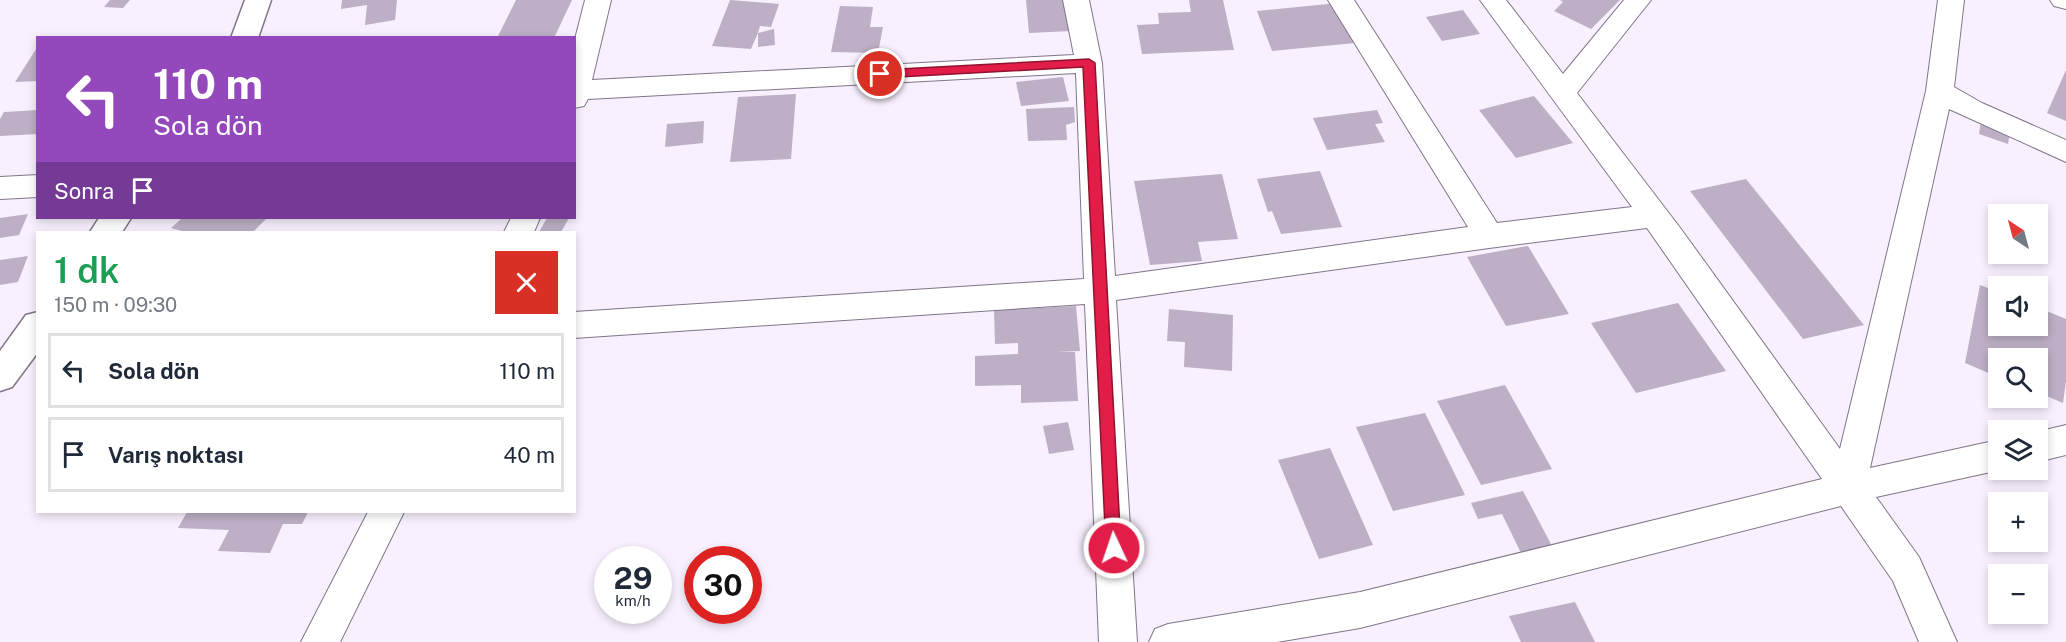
<!DOCTYPE html>
<html lang="tr">
<meta charset="utf-8">
<style>
body{margin:0;font-family:"Public Sans",sans-serif;background:#f6f6f7;color:#1f2937;height:100vh;display:flex;flex-direction:column;font-size:22px;white-space:nowrap}
*{box-sizing:border-box;margin:0}
p{font-size:20px;color:#747a83}
.icon{flex:none;width:33px;height:33px;fill:none;stroke:currentColor;stroke-width:2;stroke-linecap:round;stroke-linejoin:round}
.map{position:relative;flex:1;overflow:hidden}
.side{position:absolute;left:36px;top:231px;width:540px;height:282px;display:flex;flex-direction:column;background:#fff;border-radius:0px;box-shadow:0 3px 9px #0003}
.side>*{flex:none}
.top-card{position:absolute;left:36px;top:36px;width:540px;height:183px;border-radius:0px;box-shadow:0 3px 9px #0003;background:#9349bb;color:#fff;overflow:hidden}
.needle{width:39px;rotate:324deg}
.fabs{position:absolute;left:1988px;top:204px;display:grid;gap:12px}
.fabs a{display:grid;place-items:center;width:60px;height:60px;border-radius:0px;background:#fff;box-shadow:0 3px 9px #0003;font-size:30px}
.speed{position:absolute;left:594px;top:546px;display:flex;gap:12px;font-size:30px;font-weight:700;text-align:center}
.speed>*{display:grid;place-content:center;width:78px;height:78px;border-radius:50%;background:#fff;box-shadow:0 3px 9px #0003;line-height:1}
.speed small{font-size:15px;font-weight:400}
.speed .limit{border:9px solid #d22;background:#fff;color:#111}
.pin{position:absolute;display:grid;place-items:center;width:51px;height:51px;color:#fff;margin:-26px;border:3px solid #fff;border-radius:50%;box-shadow:0 2px 6px #0007}
.me{position:absolute;width:66px;margin:-33px;rotate:357deg;stroke-linejoin:round;filter:drop-shadow(0 0 4px #0008)}
.turn{display:flex;align-items:center;gap:21px;height:126px;padding:0 18px;font-size:27px}
.turn .icon{width:78px;height:78px;stroke-width:2.5}
.turn b{display:block;font-size:42px;line-height:51px}
.then{display:flex;align-items:center;height:57px;padding:0 18px;background:#0003;gap:12px;font-size:22px}
.round{display:grid;place-items:center;flex:none;width:63px;height:63px;border-radius:0px;background:#f6f6f7}
.head{display:flex;align-items:center;justify-content:space-between;height:102px;padding:0 18px}
h1{font-size:36px;font-weight:600;line-height:45px;color:#1e9e55}
ul{padding:0;list-style:none}
li{display:flex;align-items:center;gap:18px;height:75px;margin:0 12px 9px;padding:0 6px;border:3px solid #e0e1e3;border-radius:0px}
li div{flex:1}
li b{display:block;font-size:22px}
li em{font-style:normal}
.map>svg:first-child{display:block}
</style>
<div class="map">
<svg width="2066" height="642" viewBox="0 0 2066 642">
<rect width="100%" height="100%" fill="#f8f0fe"/>
<!-- building -->
<g fill="#bdafc6">
<polygon points="110,0 130,0 123,8 104,7"/>
<polygon points="342,0 397,0 395,20 365,25 367,5 341,9"/>
<polygon points="516,0 572,0 554,38 497,38"/>
<polygon points="730,0 779,4 771,27 760,26 758,33 774,29 775,45 758,47 758,33 751,49 712,46"/>
<polygon points="1026,0 1067,0 1072,31 1029,33"/>
<polygon points="1189,0 1223,0 1234,50 1142,54 1137,25 1159,24 1158,13 1191,12"/>
<polygon points="1560,0 1620,0 1591,29 1554,11 1563,2"/>
<polygon points="1338,3 1355,43 1272,51 1257,11"/>
<polygon points="840,6 873,7 870,27 883,27 878,53 831,52"/>
<polygon points="1463,10 1480,34 1442,41 1426,17"/>
<polygon points="38,46 38,81 15,82"/>
<polygon points="2066,70 2066,121 2047,113"/>
<polygon points="1063,77 1069,101 1021,106 1016,82"/>
<polygon points="796,94 791,159 730,162 738,97"/>
<polygon points="1534,96 1573,143 1516,158 1479,110"/>
<polygon points="1074,107 1075,122 1066,125 1067,140 1028,141 1026,109"/>
<polygon points="38,110 38,134 0,136 0,119 4,112"/>
<polygon points="1377,110 1383,123 1375,124 1385,142 1327,150 1313,118"/>
<polygon points="704,121 703,143 665,147 667,124"/>
<polygon points="1981,121 2010,131 2008,144 1979,134"/>
<polygon points="1320,171 1342,227 1281,234 1272,211 1268,212 1257,179"/>
<polygon points="1222,174 1238,239 1198,242 1202,261 1150,265 1134,181"/>
<polygon points="1746,179 1864,325 1803,339 1690,191"/>
<polygon points="28,214 19,235 0,238 0,218"/>
<polygon points="182,218 267,218 253,232 186,232 171,228"/>
<polygon points="547,218 569,218 561,232 539,232"/>
<polygon points="1528,246 1569,314 1506,326 1467,257"/>
<polygon points="28,256 18,282 0,285 0,260"/>
<polygon points="1980,285 1998,292 1998,326 2037,326 2037,307 2066,319 2066,381 2063,403 2037,392 2037,358 1998,358 1998,377 1965,363"/>
<polygon points="1678,303 1726,371 1636,393 1591,323"/>
<polygon points="1076,306 1080,351 1056,352 1075,352 1078,401 1021,403 1021,385 975,386 975,356 1018,354 1018,343 995,344 994,310"/>
<polygon points="1169,309 1233,315 1232,371 1184,367 1185,342 1167,341"/>
<polygon points="1505,385 1552,469 1481,485 1437,401"/>
<polygon points="1425,413 1465,495 1393,511 1356,427"/>
<polygon points="1068,422 1074,450 1049,454 1043,426"/>
<polygon points="1330,448 1373,545 1319,559 1278,460"/>
<polygon points="1523,491 1552,546 1521,553 1502,514 1478,519 1471,503"/>
<polygon points="187,512 308,512 302,524 283,524 270,553 218,551 229,530 178,528"/>
<polygon points="1575,602 1595,642 1521,642 1509,616"/>
</g>
<g fill="none" stroke-linecap="round" stroke-linejoin="round">
<defs>
<g id="street">
<polygon points="585,0 611,0 592,80 1074,55 1063,0 1089,0 1102,63 1115,276 1468,227 1328,0 1354,0 1497,223 1632,207 1480,0 1506,0 1563,74 1624,0 1651,0 1577,93 1681,229 1840,449 1926,91 1938,0 1964,0 1954,87 1982,103 2066,140 2066,162 1949,109 1870,468 1998,440 2000,470 1876,497 1919,557 1957,642 1919,642 1893,581 1841,506 1360,628 1277,642 1149,642 1155,629 1168,624 1360,592 1822,479 1647,228 1489,248 1116,300 1137,642 1099,642 1085,304 574,338 574,312 1084,279 1076,73 588,99 584,106 574,108 574,43"/>
<polygon points="2050,0 2066,0 2066,9 2054,6"/>
<polygon points="38,175 38,197 0,199 0,177"/>
<polygon points="511,218 540,218 534,232 504,232"/>
<polygon points="2066,425 2066,455 2037,462 2037,432"/>
<polygon points="368,512 404,512 340,642 301,642"/>
</g>
<g id="secondary">
<polygon points="245,0 271,0 258,38 231,38"/>
<polygon points="99,218 131,218 122,232 90,232"/>
<polygon points="38,312 38,352 12,387 0,391 0,351 26,315"/>
</g>
</defs>
<!-- street casing -->
<use href="#street" stroke="#817589" stroke-width="2"/>
<!-- secondary casing -->
<use href="#secondary" stroke="#817589" stroke-width="3"/>
<!-- street -->
<use href="#street" fill="#fff" fill-rule="evenodd"/>
<!-- secondary -->
<use href="#secondary" fill="#fff" fill-rule="evenodd"/>
</g>
<!-- route -->
<polygon fill="#e11d48" stroke="#92132f" stroke-width="1.5" points="1089,59 1095,63 1121,548 1119,553 1114,556 1108,553 1106,548 1083,67 880,78 874,74 880,70"/>
</svg>
<div class="fabs">
<a><svg class="needle" viewBox="-14 -14 28 28"><path d="M0-13l5 13h-10z" fill="#e53935"/><path d="M0 13l5-13h-10z" fill="#747a83"/></svg></a>
<a><svg class="icon" aria-label="sound" viewBox="0 0 24 24"><path d="M4 9h4l5-4v14l-5-4H4zM17 9q2 3 0 6"/></svg></a>
<a><svg class="icon" aria-label="search" viewBox="0 0 24 24"><circle cx="10" cy="10" r="6"/><path d="M15 15l6 6"/></svg></a>
<a><svg class="icon" aria-label="layers" viewBox="0 0 24 24"><path d="M12 4l9 5-9 5-9-5zM3 14l9 5 9-5"/></svg></a>
<a>+</a>
<a>−</a>
</div>
<div class="speed"><div>29<small>km/h</small></div><div class="limit">30</div></div>
<div class="pin" style="left:880px;top:74px;background:#d93025"><svg class="icon" aria-label="arrive" viewBox="0 0 24 24"><path d="M6 21V4h12l-3 4 3 4H6"/></svg></div>
<svg class="me" style="left:1114px;top:548px" viewBox="-20 -20 40 40"><circle r="17" fill="#e11d48" stroke="#fff" stroke-width="3"/><path d="M0-11L8 9 0 5-8 9z" fill="#fff"/></svg>
<div class="top-card">
<div class="turn"><svg class="icon" aria-label="left" viewBox="0 0 24 24"><path d="M17 20v-9H6M10 6l-5 5 5 5"/></svg><div><b>110 m</b>Sola dön</div></div>
<div class="then">Sonra<svg class="icon" aria-label="arrive" viewBox="0 0 24 24"><path d="M6 21V4h12l-3 4 3 4H6"/></svg></div>
</div>
<section class="side">
<div class="head"><div><h1>1 dk</h1><p>150 m · 09:30</p></div><a class="round" style="background:#d93025;color:#fff"><svg class="icon" aria-label="close" viewBox="0 0 24 24"><path d="M6 6l12 12M18 6L6 18"/></svg></a></div>
<ul>
<li><svg class="icon" aria-label="left" viewBox="0 0 24 24"><path d="M17 20v-9H6M10 6l-5 5 5 5"/></svg><div><b>Sola dön</b></div><em>110 m</em></li>
<li><svg class="icon" aria-label="arrive" viewBox="0 0 24 24"><path d="M6 21V4h12l-3 4 3 4H6"/></svg><div><b>Varış noktası</b></div><em>40 m</em></li>
</ul>
</section>
</div>
